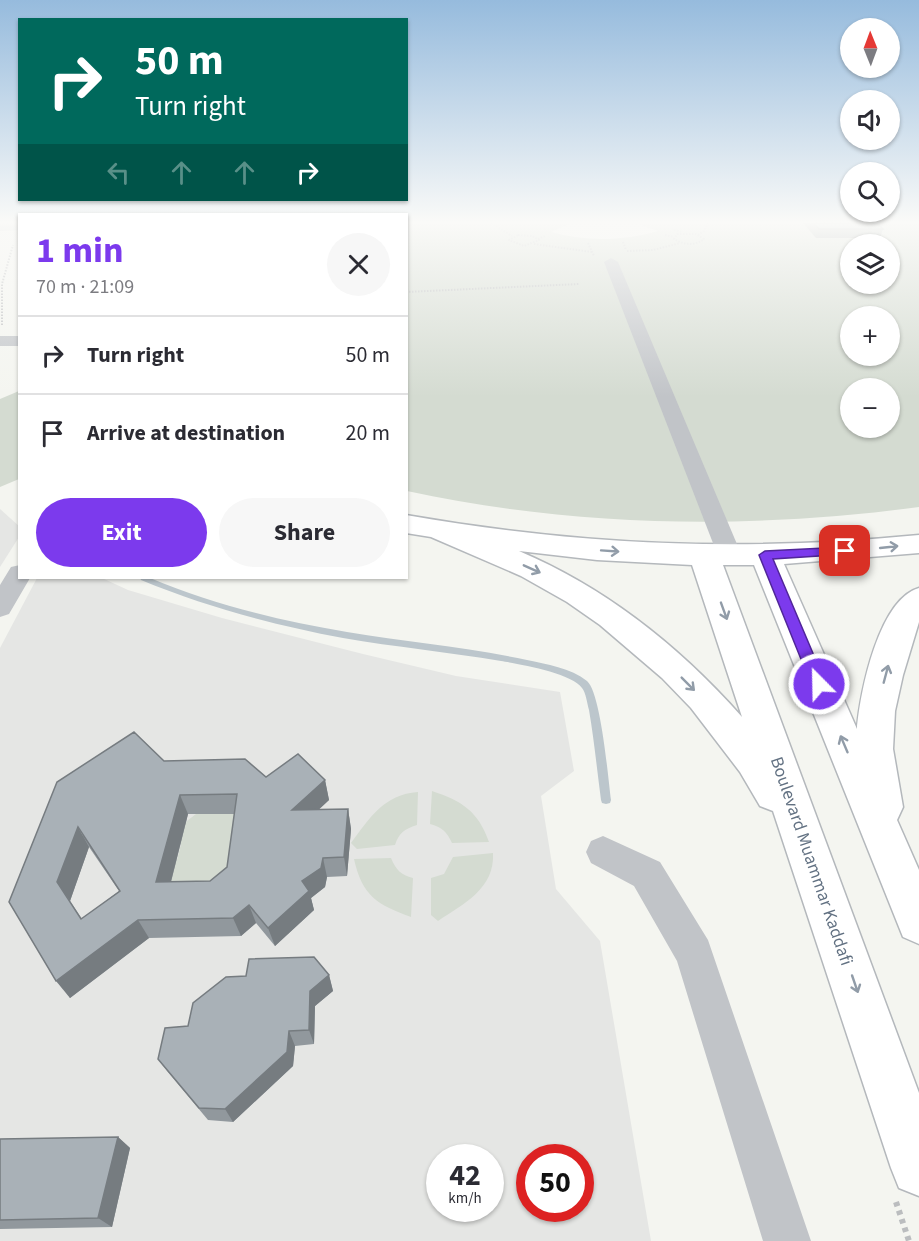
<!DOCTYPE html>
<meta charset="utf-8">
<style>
body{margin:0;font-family:"Source Sans 3",sans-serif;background:#f7f7f7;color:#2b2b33;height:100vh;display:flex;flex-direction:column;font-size:22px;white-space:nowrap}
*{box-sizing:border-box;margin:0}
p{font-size:20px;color:#7c7c81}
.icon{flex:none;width:33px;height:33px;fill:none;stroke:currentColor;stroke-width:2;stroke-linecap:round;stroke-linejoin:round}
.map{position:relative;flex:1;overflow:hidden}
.sheet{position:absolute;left:18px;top:213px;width:390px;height:366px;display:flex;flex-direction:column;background:#fff;border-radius:0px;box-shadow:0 2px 4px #0004}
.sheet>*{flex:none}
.top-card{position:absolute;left:18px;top:18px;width:390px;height:183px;border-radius:0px;box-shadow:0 2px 4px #0004;background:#00695c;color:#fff;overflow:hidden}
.needle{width:39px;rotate:359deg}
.tools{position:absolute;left:840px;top:18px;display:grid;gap:12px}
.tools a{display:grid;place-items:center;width:60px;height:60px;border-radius:50%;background:#fff;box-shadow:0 2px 4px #0004;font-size:30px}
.speed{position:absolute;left:426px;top:1144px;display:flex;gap:12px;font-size:30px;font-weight:700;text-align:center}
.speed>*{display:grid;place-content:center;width:78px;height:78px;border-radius:50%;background:#fff;box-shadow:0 2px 4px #0004;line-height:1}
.speed small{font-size:15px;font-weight:400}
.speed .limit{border:9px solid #d22;background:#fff;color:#111}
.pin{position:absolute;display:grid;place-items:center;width:51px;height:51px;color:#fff;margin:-26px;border-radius:12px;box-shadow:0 3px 9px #0006}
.me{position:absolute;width:66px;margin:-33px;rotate:337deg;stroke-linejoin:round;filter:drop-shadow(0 0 4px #0008)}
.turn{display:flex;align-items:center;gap:21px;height:126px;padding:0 18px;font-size:27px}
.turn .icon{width:78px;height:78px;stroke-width:2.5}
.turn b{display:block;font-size:42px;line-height:51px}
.lanes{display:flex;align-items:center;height:57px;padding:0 18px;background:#0003;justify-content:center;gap:30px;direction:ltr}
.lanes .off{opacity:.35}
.round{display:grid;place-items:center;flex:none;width:63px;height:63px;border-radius:32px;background:#f7f7f7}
.head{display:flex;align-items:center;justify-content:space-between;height:102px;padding:0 18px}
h1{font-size:36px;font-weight:700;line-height:45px;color:#7c3aed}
.action{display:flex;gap:12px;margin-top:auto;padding:12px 18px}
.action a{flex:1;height:69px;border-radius:36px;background:#7c3aed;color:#fff;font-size:24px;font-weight:700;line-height:69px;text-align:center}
.action a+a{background:#f7f7f7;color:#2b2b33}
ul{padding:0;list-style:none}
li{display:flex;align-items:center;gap:18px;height:78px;padding:0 18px;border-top:2px solid #e1e1e2}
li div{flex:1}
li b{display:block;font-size:22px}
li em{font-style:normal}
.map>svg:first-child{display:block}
</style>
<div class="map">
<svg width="919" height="1241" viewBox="0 0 919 1241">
<rect width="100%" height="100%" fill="#f4f5f0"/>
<!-- built -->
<g fill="#e5e6e4" fill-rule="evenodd">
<polygon points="0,509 20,527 19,537 0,567"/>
<path d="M 37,578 L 102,578 L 128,590 L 222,618 L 363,654 L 456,676 L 560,692 L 574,771 L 541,796 L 556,889 L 600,941 L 651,1241 L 0,1241 L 0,648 ZM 440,1158 L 490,1158 L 490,1209 L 440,1209 ZM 530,1158 L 580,1158 L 580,1209 L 530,1209 Z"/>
</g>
<!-- green -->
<g fill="#d4dbd1" fill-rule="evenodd">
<path d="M 407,223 L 571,223 L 551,232 C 586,242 624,241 658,231 L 635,223 L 919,223 L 919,507 C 749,530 574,527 407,491 ZM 850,244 L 890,244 L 890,284 L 850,284 ZM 850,316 L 890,316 L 890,356 L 850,356 ZM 850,388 L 890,388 L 890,428 L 850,428 Z"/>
<polygon points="19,391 19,479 0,487 0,399"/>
<path d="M 432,791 C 462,801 478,811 489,842 L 452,843 C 447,832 442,827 430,824 Z"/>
<path d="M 418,792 L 417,825 C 404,829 399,833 395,845 L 357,849 L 351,843 C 369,819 384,794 418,792 Z"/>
<polygon points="196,814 239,814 255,860 177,901 158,861 177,860 181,844 165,838"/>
<path d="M 493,853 C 495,889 463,904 438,921 L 431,915 L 431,878 L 444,874 L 453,857 Z"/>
<path d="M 391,858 C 396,870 401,875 413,878 L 411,917 C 378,905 362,896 354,859 Z"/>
</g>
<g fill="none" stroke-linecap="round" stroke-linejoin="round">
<!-- stream -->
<path fill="#bcc6cc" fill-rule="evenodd" d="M 140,578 L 150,578 C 213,604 279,621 347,632 C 407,642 467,647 527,660 C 546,664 571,668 587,681 C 601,693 608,778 611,800 L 610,803 L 606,804 L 602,803 L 601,800 C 597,770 594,739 589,710 C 587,703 586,693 582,688 C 572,673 519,664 501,661 C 448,652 395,647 343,638 C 274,625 206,607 141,580 Z"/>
<defs>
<path id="major" d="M 406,515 C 583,546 741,552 919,535 L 919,553 L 784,564 L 857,729 C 860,692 879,599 919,588 L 919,622 L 903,675 L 895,711 L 893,749 L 903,807 L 897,820 L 919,870 L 919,944 L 903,937 L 754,565 L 723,565 L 919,1093 L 919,1196 L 899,1188 L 891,1168 L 773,811 L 760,806 L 740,772 L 691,708 L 662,678 L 600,625 L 567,602 L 521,576 L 431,537 L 406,533 ZM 519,551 L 597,560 L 692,565 L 742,717 C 679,646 606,588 519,551 Z"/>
</defs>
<!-- major casing -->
<use href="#major" stroke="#b4b8bc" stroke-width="3"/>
<!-- path-far1 -->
<g stroke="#bbbdbf" stroke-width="2" stroke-dasharray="1.5 1.5" stroke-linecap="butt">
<polyline points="491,223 512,236"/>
<polyline points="674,230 682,232"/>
<path d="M 677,234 L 696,234 L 704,239 C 695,246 684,245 674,239 Z"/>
<polygon points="518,235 532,236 539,240 524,246 509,240"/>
<polyline points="665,235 674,237"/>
<polyline points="698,235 704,231 708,223"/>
<polyline points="538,239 545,236"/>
<polyline points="623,242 626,250"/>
<polyline points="588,243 594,256"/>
<polyline points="534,244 592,252"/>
<polyline points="627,251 653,250 680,243"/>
<polyline points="406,292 579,284"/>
<polyline points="2,325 2,284 13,245"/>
</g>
<!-- path -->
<polyline stroke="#bbbdbf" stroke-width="6" stroke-dasharray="4.5 4.5" stroke-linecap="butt" points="896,1202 909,1241"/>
<!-- minor -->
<g fill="#c1c4c8" fill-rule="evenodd">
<polygon points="0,223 20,223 20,230 0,231"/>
<polygon points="611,258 618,262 742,556 739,562 730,564 721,562 718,556 604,262"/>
<rect x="0" y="336" width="20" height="10"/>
<polygon points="20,565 20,578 30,578 9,614 0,617 0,585 11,567"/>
<polygon points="603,836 660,862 708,940 811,1241 763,1241 677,961 634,886 591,863 586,852 591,841"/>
</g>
<!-- major -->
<use href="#major" fill="#fff" fill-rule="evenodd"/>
</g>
<!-- wall -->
<g fill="#91989d" fill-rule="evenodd">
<polygon points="803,223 877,223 883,229 880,238 816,238"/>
<path d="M 164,761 L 266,777 L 325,780 L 329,800 L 318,810 L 348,809 L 351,829 L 347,876 L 327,877 L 325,887 L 311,898 L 314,910 L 275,946 L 256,923 L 241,936 L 149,938 L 70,998 L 9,902 ZM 188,814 L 235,814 L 227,867 L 210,881 L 171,882 ZM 89,847 L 119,891 L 82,919 L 70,901 Z"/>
<polygon points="329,975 333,991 315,1006 314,1044 295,1046 293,1066 233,1122 208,1120 168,1072 158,1059 188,1026"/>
<polygon points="118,1137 130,1148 112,1227 0,1229 0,1139"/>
</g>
<!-- shaded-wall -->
<g fill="#767c80">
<polygon points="325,780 329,800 297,830 292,810"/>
<polygon points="180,795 188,814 166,901 156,882"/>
<polygon points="348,809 351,829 347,876 344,857"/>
<polygon points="78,827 89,847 70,901 57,882"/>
<polygon points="323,858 327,877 325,887 311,898 314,910 275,946 268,928 302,881"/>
<polygon points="249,905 256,923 241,936 233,918"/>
<polygon points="138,920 149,938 70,998 56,981"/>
<polygon points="329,975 333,991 315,1006 314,1044 309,1030 310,991"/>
<polygon points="289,1031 295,1046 293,1066 233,1122 225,1109"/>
<polygon points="118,1137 130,1148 112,1227 98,1218"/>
</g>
<!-- building -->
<g fill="#a9b1b7" stroke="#767c80" stroke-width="1.5" fill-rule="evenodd">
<polygon points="814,223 877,223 883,229 819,229"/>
<path d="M 134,732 L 164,761 L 245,759 L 266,777 L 298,754 L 325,780 L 292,810 L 348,809 L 344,857 L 323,858 L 321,868 L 302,881 L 309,891 L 268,928 L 249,905 L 233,918 L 138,920 L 56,981 L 9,902 L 57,782 ZM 237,794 L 227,867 L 210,881 L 156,882 L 180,795 ZM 78,827 L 120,891 L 81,919 L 57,882 Z"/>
<polygon points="314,957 329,975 310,991 309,1030 289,1031 287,1052 225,1109 199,1108 158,1059 165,1028 188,1026 193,1003 226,977 246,976 249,959"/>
<polygon points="118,1137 98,1218 0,1220 0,1139"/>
</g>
<!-- one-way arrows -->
<defs><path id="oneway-shaft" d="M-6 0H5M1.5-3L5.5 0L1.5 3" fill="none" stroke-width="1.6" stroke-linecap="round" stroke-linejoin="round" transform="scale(1.5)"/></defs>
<g stroke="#919ca8">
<use href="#oneway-shaft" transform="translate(889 547) rotate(-6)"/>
<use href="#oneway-shaft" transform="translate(610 551) rotate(4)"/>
<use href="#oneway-shaft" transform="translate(532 569) rotate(24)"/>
<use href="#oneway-shaft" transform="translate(724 611) rotate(70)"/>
<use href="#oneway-shaft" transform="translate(886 674) rotate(-75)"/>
<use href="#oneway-shaft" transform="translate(688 684) rotate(45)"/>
<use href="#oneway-shaft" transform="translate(844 744) rotate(-113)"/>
<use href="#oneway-shaft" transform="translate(855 984) rotate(71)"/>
</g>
<!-- sky -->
<linearGradient id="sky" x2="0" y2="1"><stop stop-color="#96bbdd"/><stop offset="0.56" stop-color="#fafaf8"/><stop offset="1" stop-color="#fafaf8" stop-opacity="0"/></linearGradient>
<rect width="919" height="397" fill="url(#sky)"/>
<!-- route -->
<polygon fill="#7c3aed" stroke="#51269a" stroke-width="1.5" points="845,547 850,548 852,551 850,554 773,559 826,684 824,688 814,688 811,684 759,555 765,551"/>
<g text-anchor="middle" stroke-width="6" stroke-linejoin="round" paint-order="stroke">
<!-- near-street labels -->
<g font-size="18" fill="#627182" stroke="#fff">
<text transform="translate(812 861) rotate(71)" y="6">Boulevard Muammar Kaddafi</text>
</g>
</g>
</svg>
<div class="tools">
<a><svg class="needle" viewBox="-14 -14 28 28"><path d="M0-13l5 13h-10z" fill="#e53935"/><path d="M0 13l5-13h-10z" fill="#7c7c81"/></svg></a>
<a><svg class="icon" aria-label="sound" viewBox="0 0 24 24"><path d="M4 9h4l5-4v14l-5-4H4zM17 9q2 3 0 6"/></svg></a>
<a><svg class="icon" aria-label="search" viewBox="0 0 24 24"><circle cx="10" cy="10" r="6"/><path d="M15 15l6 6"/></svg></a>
<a><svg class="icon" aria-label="layers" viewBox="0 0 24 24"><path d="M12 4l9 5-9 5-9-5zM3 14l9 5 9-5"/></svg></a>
<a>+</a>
<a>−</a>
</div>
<div class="speed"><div>42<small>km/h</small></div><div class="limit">50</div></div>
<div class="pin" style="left:845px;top:551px;background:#d93025"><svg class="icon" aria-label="arrive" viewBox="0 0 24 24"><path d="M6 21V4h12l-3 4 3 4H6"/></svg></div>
<svg class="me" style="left:819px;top:684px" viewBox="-20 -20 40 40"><circle r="17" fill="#7c3aed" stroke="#fff" stroke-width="3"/><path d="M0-11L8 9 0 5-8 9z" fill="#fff"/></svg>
<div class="top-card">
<div class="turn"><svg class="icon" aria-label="right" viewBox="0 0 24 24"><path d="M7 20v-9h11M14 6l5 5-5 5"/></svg><div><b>50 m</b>Turn right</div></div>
<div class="lanes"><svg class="icon off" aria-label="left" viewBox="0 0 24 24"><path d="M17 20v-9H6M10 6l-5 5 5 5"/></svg><svg class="icon off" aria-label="ahead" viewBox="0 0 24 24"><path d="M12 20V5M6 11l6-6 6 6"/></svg><svg class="icon off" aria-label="ahead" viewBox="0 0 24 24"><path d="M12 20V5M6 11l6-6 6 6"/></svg><svg class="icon" aria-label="right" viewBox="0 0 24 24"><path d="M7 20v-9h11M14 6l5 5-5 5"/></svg></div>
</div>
<section class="sheet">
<div class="head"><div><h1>1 min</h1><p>70 m · 21:09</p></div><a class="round"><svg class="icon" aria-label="close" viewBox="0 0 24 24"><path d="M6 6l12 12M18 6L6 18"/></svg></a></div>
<ul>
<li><svg class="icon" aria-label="right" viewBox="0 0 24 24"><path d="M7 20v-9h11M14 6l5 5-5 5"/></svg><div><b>Turn right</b></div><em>50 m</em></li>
<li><svg class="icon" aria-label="arrive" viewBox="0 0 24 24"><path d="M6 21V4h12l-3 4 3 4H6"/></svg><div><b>Arrive at destination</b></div><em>20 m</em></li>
</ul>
<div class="action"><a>Exit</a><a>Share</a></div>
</section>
</div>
